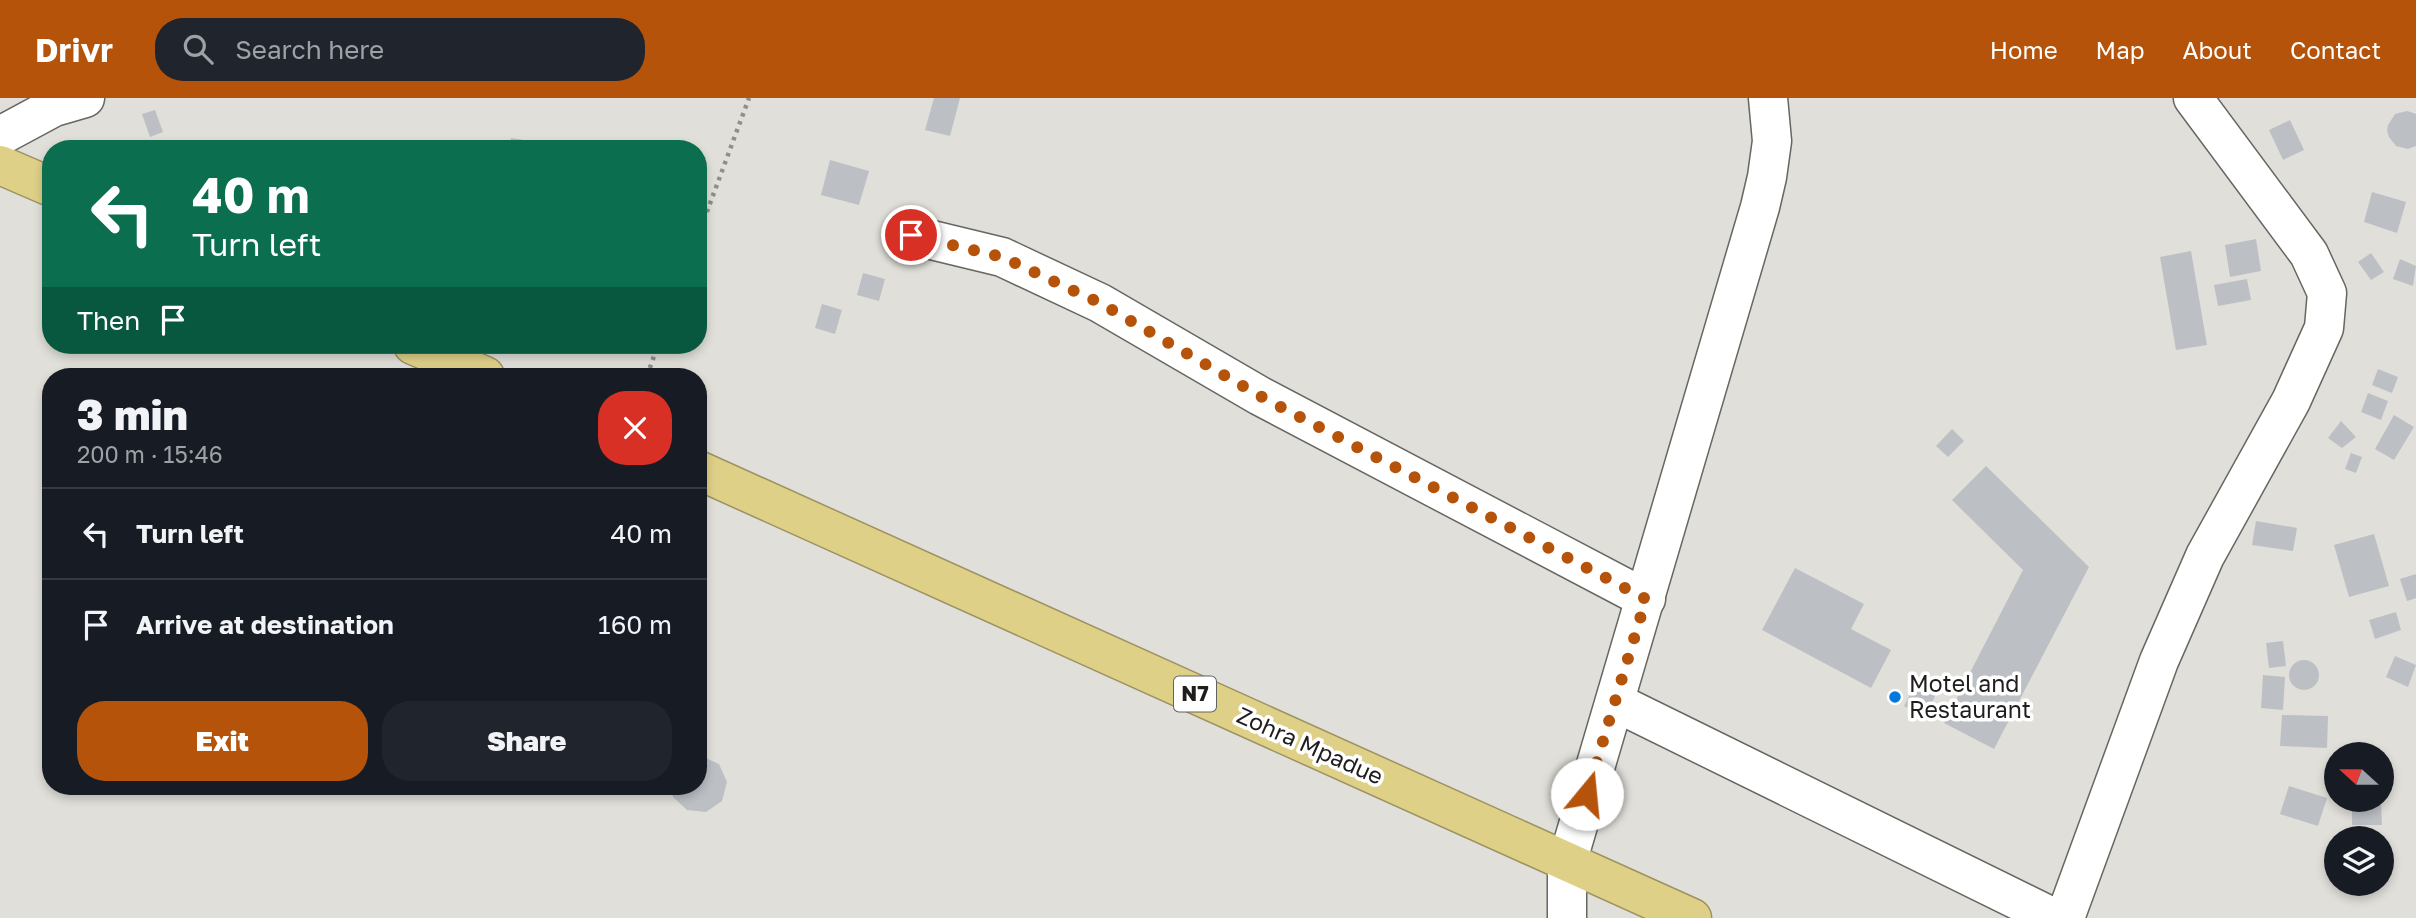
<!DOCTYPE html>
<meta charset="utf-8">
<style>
body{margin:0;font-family:"Golos Text",sans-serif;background:#20242c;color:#f1f3f6;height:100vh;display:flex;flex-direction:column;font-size:26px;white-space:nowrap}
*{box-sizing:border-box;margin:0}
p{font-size:23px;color:#9ea1a6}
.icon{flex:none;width:38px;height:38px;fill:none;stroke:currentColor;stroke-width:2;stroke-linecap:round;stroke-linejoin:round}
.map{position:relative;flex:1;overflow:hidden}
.sheet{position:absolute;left:42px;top:270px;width:665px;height:427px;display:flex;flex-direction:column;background:#171b24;border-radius:28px;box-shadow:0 4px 10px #0003}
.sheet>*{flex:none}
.hud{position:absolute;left:42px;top:42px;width:665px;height:214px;border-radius:28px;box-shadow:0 4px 10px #0003;background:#0b6e4f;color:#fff;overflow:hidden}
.needle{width:46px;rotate:291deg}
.tools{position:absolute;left:2324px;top:644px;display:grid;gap:14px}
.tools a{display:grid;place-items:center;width:70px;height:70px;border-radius:50%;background:#171b24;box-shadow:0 4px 10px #0003;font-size:35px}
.pin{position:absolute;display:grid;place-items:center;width:60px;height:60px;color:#fff;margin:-30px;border:4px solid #fff;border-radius:50%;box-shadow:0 2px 7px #0007}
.me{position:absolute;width:77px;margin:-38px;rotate:17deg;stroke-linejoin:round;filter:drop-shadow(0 0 5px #0008)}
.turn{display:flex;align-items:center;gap:24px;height:147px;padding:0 35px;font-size:32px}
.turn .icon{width:91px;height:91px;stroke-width:2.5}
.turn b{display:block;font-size:49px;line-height:60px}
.then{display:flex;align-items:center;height:66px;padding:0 35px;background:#0003;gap:14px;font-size:26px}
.round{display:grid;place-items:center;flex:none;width:74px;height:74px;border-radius:28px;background:#20242c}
.headline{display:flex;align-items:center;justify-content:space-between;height:119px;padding:0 35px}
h1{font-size:42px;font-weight:800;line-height:52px}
.primary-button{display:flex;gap:14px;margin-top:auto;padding:14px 35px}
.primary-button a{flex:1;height:80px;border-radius:28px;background:#b45309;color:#fff;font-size:28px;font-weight:800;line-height:80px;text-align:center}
.primary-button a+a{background:#20242c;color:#f1f3f6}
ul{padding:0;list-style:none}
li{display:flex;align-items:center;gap:21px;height:91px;padding:0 35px;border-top:2px solid #363941}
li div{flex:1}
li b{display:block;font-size:26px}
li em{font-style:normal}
header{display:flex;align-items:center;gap:42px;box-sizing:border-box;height:98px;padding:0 35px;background:#b45309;color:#fff}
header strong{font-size:33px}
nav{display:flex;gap:38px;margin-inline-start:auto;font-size:24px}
.search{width:490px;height:63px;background:#20242c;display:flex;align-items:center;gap:18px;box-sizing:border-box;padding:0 24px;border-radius:28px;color:#9ea1a6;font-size:26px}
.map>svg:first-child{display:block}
</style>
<header>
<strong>Drivr</strong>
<div class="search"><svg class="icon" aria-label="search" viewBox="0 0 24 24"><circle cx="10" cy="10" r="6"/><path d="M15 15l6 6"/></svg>Search here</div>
<nav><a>Home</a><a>Map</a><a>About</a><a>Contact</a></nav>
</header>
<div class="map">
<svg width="2416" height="820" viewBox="0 0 2416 820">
<rect width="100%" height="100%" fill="#e1dfd9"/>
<!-- building -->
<g fill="#bcc0c5">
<polygon points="934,0 960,0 950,38 925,32"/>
<polygon points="155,12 163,34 150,39 142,16"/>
<polygon points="2407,13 2416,16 2416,48 2408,51 2396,48 2389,39 2387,33 2388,27 2395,16"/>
<polygon points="2290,22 2304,52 2283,62 2269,32"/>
<polygon points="511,40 543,45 542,51 509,51"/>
<polygon points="830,62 869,73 859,107 821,97"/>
<polygon points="2372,94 2406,104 2397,135 2364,124"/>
<polygon points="2256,141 2261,173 2230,179 2225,147"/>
<polygon points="2191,153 2207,247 2176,252 2160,159"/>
<polygon points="2371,155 2384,174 2371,182 2358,164"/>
<polygon points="2400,161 2416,168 2413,188 2393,181"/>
<polygon points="863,175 885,181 879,203 857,197"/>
<polygon points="2247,181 2251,202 2218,208 2214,187"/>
<polygon points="822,206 842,212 835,236 815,230"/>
<polygon points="2378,271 2398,279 2392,295 2372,287"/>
<polygon points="2368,295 2388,303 2381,322 2361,314"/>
<polygon points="2394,317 2414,329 2394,362 2375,351"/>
<polygon points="2341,323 2356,339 2342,350 2328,340"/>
<polygon points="1952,331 1964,343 1948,359 1936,348"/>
<polygon points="2351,355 2362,359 2356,375 2345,371"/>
<polygon points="1986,368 2089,469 1994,651 1944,625 2023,472 1952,402"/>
<polygon points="2256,423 2297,430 2293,453 2252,447"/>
<polygon points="2374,436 2389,488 2349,499 2334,447"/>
<polygon points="1795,470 1864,506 1851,531 1891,552 1871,590 1762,532"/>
<polygon points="2416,476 2416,500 2407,503 2400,481"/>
<polygon points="2396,514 2401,532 2375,541 2369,522"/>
<polygon points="2283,543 2286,568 2269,570 2266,545"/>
<polygon points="2395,558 2416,567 2408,589 2386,579"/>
<circle cx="2304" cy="577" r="15"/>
<polygon points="2263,577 2285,579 2283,612 2261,610"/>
<polygon points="1916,585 1936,596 1925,619 1904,608"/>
<polygon points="2282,617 2328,618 2327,650 2280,648"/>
<polygon points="701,658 719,666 727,684 722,703 706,714 687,712 673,699 672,688 698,688 698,659"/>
<polygon points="2289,688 2327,700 2318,728 2280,716"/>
<polygon points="2352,706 2381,706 2382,727 2352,727"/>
</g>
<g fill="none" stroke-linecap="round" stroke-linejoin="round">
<defs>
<g id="minor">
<polyline points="0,38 54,9 85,0"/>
<polyline points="911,137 1002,159 1100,205 1260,298 1646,501"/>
<polyline points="1615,604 2054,820"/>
<polyline points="1567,820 1567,765 1760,109 1767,79 1772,43 1768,0"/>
<polyline points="2065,820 2159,563 2205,458 2291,303 2324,230 2327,195 2309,156 2193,0"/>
</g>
<g id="highway">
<polyline points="0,67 51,89"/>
<polyline points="413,247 485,278"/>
<polyline points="698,372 1692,820"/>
</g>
</defs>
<!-- minor casing -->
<use href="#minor" stroke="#676661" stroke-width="41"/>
<!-- highway casing -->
<use href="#highway" stroke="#9c9262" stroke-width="41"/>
<!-- path -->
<g stroke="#8f8e89" stroke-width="4.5" stroke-dasharray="3.5 5" stroke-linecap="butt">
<polyline points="698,138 749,0"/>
<polyline points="647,278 658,247"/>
</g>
<!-- minor -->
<use href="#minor" stroke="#fff" stroke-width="38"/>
<!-- highway -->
<use href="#highway" stroke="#dfd088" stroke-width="38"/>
</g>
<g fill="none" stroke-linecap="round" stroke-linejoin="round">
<!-- route -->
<polyline stroke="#b45309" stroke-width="12" stroke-dasharray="0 21.6" points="911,137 1002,159 1100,205 1260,298 1646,501 1587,696"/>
</g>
<!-- markers -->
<circle fill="#0378df" stroke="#fff" stroke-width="2.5" cx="1895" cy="599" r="7"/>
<g text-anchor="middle" stroke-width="7" stroke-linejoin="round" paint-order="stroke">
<!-- shield labels -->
<rect fill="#fff" stroke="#626260" stroke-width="2" x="1174" y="578.5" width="42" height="35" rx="5"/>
<g font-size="21" font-weight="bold" fill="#1f1e1c">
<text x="1195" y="603">N7</text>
</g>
<!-- poi labels -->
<g font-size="23" fill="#1f1e1c" stroke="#fff" text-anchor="start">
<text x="1909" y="594">Motel and<tspan x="1909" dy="26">Restaurant</tspan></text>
</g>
<!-- street labels -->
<g font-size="23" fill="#1f1e1c" stroke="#fff">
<text transform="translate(1310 648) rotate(24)" y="8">Zohra Mpadue</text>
</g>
</g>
</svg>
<div class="tools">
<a><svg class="needle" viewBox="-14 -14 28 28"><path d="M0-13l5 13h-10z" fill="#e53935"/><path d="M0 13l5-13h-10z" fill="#9ea1a6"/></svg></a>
<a><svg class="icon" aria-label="layers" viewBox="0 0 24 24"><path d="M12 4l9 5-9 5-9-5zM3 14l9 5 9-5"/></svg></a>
</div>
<div class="pin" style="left:911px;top:137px;background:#d93025"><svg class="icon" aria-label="arrive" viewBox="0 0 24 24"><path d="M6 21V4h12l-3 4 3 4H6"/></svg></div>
<svg class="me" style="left:1587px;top:696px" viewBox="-20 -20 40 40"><circle r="19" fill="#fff"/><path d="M0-13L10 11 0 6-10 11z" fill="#b45309"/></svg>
<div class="hud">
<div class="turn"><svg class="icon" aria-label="left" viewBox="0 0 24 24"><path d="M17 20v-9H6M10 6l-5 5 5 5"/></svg><div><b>40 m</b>Turn left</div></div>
<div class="then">Then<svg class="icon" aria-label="arrive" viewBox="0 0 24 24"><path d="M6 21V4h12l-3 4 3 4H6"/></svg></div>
</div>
<section class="sheet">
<div class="headline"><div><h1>3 min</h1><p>200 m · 15:46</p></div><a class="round" style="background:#d93025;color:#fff"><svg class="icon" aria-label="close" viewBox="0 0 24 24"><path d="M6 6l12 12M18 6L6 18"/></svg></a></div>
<ul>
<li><svg class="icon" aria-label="left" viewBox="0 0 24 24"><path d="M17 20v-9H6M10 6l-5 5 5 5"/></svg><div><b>Turn left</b></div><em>40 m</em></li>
<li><svg class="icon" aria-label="arrive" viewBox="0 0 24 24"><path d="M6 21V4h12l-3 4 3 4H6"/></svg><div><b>Arrive at destination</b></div><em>160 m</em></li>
</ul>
<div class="primary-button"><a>Exit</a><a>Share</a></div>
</section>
</div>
